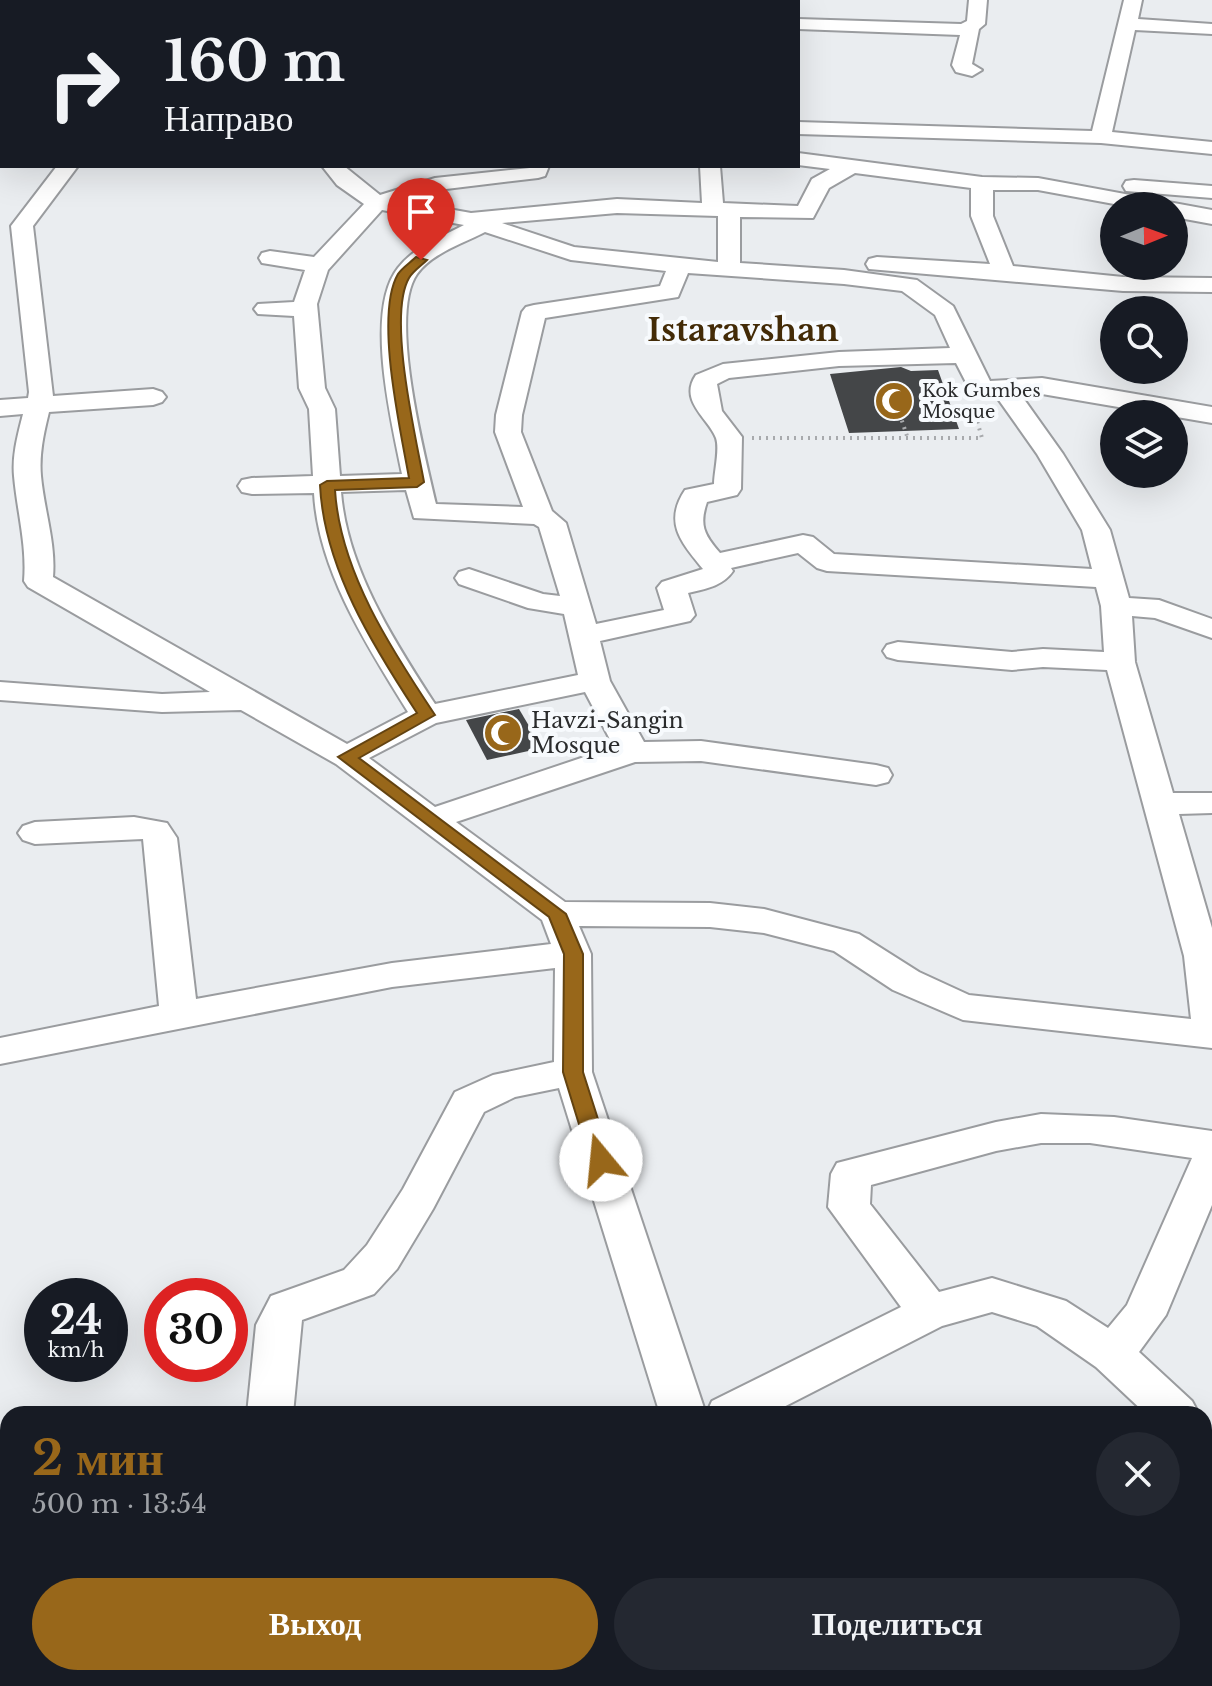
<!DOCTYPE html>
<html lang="ru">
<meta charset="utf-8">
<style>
body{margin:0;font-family:"Libre Baskerville",serif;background:#242831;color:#f1f3f6;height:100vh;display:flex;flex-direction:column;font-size:30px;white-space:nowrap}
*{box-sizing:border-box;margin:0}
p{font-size:26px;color:#9ea1a6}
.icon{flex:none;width:44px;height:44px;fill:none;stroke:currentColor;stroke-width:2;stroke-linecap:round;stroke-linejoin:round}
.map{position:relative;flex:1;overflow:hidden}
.drawer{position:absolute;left:0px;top:1406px;width:1212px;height:280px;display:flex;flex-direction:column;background:#171b24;border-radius:24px 24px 0 0;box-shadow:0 8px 32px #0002}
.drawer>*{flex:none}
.hud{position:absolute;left:0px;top:0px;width:800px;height:168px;box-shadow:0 8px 32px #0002;background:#171b24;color:#f1f3f6;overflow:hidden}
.needle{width:52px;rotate:89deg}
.buttons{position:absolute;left:1100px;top:192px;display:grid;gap:16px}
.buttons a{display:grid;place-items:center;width:88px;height:88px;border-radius:50%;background:#171b24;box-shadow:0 8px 32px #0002;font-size:40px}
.speed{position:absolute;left:24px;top:1278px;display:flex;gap:16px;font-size:40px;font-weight:700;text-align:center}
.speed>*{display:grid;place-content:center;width:104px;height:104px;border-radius:50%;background:#171b24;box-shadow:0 8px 32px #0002;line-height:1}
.speed small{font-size:20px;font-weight:400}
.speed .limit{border:12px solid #d22;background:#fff;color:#111}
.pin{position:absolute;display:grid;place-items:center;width:68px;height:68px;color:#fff;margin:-82px -34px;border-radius:50% 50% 50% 0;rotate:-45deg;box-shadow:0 0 8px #0007}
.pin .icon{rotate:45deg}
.me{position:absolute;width:88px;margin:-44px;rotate:343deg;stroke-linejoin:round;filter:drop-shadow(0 0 6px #0008)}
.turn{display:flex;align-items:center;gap:28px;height:168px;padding:0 32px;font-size:36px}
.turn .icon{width:104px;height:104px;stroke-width:2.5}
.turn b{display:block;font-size:56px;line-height:68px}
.round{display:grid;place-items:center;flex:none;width:84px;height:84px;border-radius:42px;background:#242831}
.headline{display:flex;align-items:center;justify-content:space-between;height:136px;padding:0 32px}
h1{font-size:48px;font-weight:700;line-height:60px;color:#98671a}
.primary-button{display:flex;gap:16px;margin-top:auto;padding:16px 32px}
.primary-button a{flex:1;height:92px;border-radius:48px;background:#98671a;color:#fff;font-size:32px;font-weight:700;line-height:92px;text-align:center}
.primary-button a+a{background:#242831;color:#f1f3f6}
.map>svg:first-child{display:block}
</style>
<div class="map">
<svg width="1212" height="1686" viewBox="0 0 1212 1686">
<rect width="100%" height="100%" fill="#eaedf0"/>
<!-- building -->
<g fill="#444648">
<polygon points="901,367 911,371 938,370 959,429 849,433 830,374"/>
<polygon points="519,709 542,748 487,760 466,720"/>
</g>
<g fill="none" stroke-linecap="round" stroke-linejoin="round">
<defs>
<g id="minor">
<polygon points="248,0 266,0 267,2 249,2"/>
<polygon points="969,0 987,0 985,24 979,29 972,64 982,70 972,76 956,72 952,65 960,35 798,29 798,19 961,24 967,21"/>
<polygon points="1124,0 1142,0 1138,19 1212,24 1212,34 1135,30 1112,132 1212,142 1212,154 1101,143 798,134 798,122 1092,131"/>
<rect x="0" y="4" width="2" height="10"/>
<rect x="0" y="133" width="2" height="12"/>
<path d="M 798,153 L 982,177 L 1038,178 L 1212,210 L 1212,224 L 1174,217 L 1174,206 L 1125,206 L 1038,190 L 993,190 L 993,216 L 1013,266 L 1123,277 L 1212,278 L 1212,292 L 1123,291 L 869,269 L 866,264 L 869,259 L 877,257 L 990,264 L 971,216 L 971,188 L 855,173 L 829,188 L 813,218 L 740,217 L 740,263 L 844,270 L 917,280 L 953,306 L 990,381 L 1042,378 L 1212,407 L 1212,423 L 1042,394 L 1021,395 L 1063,454 L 1110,530 L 1129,598 L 1159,600 L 1212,619 L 1212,638 L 1155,618 L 1132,616 L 1135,662 L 1173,793 L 1212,793 L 1212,813 L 1179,814 L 1212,928 L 1212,1048 L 963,1020 L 893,990 L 834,951 L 764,933 L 710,927 L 579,926 L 591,954 L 592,1072 L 706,1414 L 712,1401 L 901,1307 L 828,1207 L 831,1174 L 837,1163 L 996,1122 L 1041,1114 L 1114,1117 L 1212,1131 L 1212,1205 L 1166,1315 L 1139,1352 L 1192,1401 L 1199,1414 L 1146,1414 L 1096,1367 L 1037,1326 L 992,1312 L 942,1326 L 770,1414 L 660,1414 L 559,1088 L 515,1097 L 484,1112 L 433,1209 L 397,1269 L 374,1294 L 302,1320 L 293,1414 L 247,1414 L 256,1325 L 271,1296 L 344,1270 L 367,1245 L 403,1189 L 455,1092 L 493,1075 L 554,1062 L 555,968 L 392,987 L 0,1064 L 0,1038 L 159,1006 L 143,839 L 35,844 L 23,840 L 18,833 L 23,826 L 35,822 L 134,817 L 167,823 L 177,838 L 196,999 L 392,963 L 551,944 L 542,920 L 336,764 L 241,710 L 162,712 L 0,700 L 0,682 L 162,694 L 210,692 L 28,587 L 24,581 C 27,545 17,511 14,476 C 12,455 18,434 23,414 L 0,416 L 0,400 L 28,398 L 29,392 L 11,226 L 57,166 L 78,166 L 33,226 L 53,396 L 153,389 L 162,392 L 166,397 L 162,402 L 153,405 L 49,412 C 44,432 39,454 41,476 C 44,510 56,543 53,577 L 347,744 L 408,712 C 368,647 318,571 314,493 L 252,494 L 242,492 L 238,486 L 242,480 L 252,478 L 313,476 L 309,409 L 299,388 L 294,316 L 258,314 L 254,309 L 258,304 L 294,302 L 305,270 L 262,263 L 259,258 L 262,253 L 270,251 L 314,257 L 364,204 L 337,185 L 322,166 L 344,166 L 380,195 L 435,178 L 549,166 L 545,176 L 538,178 L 438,190 L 404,201 L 471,213 L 617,199 L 702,203 L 700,166 L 720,166 L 723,203 L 798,206 L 812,179 L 830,169 L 798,165 ZM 382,210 L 464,225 C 441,237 414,247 398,268 C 364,311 392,424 402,474 L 340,476 L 335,409 L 325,388 L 317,304 L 328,270 ZM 617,213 L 718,216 L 718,262 L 574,247 L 502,223 ZM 485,232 L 571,260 L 666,271 L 660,286 L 534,305 L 526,307 L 522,312 L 496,415 L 495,432 L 523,507 L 436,504 C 425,456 388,315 417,274 C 432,253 464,243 485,232 ZM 688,273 L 844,284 L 902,291 L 935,315 L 950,348 L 839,352 L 723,364 L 696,375 C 678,401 709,419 716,438 C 720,449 714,472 714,484 L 685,490 C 663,523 682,543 703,569 L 662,582 L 657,588 L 664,610 L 596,624 L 566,523 L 552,511 L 521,432 L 522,415 L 545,318 L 678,297 ZM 956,363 L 972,394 L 996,396 L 1037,454 L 1082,530 L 1092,569 L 834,554 L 813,537 L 803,535 L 720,553 C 704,535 699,525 707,502 L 737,495 L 741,489 L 742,437 L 722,411 L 717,384 L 729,378 L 839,366 ZM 406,490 L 414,518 L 534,524 L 539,527 L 560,596 L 543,594 L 469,569 L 459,572 L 455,578 L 459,584 L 528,608 L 564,614 L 578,675 L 435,704 C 394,641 347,568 341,492 ZM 798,553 L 817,568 L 827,571 L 1096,587 L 1101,606 L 1104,652 L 1043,649 L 1012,652 L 898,642 L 887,645 L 883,651 L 887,657 L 898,660 L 1012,670 L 1043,667 L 1107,670 L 1184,956 L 1191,1019 L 969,995 L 919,972 L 859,934 L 764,909 L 710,903 L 565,902 L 456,822 L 635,762 L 701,761 L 876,785 L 888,782 L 892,775 L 888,768 L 876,765 L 701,741 L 644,742 L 610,681 L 600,641 L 690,621 L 695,615 L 688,593 C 705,589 723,586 733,571 L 731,568 ZM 585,692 L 614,747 L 435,807 L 369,758 L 436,723 ZM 1041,1143 L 1090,1143 L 1192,1158 L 1127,1305 L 1108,1328 L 1066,1301 L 992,1278 L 939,1292 L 870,1204 L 871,1185 L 996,1151 Z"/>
<polygon points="1134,180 1212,186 1212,198 1126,191 1123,186 1126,181"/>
<polygon points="8,1456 8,1496 0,1499 0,1459"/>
<polygon points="1204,1642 1212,1645 1212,1686 1191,1686 1185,1678 1204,1678"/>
<polygon points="558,1678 621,1678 617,1686 555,1686"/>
<polygon points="856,1678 912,1678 915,1686 860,1686"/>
</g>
<rect id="major" x="0" y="55" width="2" height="14"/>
</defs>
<!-- minor casing -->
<use href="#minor" stroke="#9a9c9f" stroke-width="4"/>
<!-- major casing -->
<use href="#major" stroke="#9a9c9f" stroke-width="4"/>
<!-- path -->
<g stroke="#a8aaad" stroke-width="4" stroke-dasharray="2 5" stroke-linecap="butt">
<polyline points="893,394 908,439"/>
<polyline points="752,438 982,438 973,407"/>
</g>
<!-- minor -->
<use href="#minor" fill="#fff" fill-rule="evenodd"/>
<!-- major -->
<use href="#major" fill="#fff" fill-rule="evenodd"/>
</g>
<!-- route -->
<path fill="#98671a" stroke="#634311" stroke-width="2" d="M 416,257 L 427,260 C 421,266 413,271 409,278 C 387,316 416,438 424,482 L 417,487 L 335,490 C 340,571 391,649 435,715 L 359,758 L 566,914 L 583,954 L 583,1072 L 611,1160 L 608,1165 L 593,1165 L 590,1160 L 563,1072 L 564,954 L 549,917 L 338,757 L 417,713 C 373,646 324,568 320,485 L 327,481 L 409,478 C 401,432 374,315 398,274 C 402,268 411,262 416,257 Z"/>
<!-- icons -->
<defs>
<symbol id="mosque-disc" viewBox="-11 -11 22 22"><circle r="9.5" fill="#98671a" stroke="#f7fafd"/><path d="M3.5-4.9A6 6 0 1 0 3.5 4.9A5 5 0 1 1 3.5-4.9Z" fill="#fff"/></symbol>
</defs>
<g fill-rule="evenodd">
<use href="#mosque-disc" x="872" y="379" width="44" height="44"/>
<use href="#mosque-disc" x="481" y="711" width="44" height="44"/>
</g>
<g text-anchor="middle" stroke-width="8" stroke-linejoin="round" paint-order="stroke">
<!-- far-poi labels -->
<g font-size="18" fill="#2a2b2c" stroke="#f7fafd" text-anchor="start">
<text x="922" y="397">Kok Gumbes<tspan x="922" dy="21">Mosque</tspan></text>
</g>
<!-- poi labels -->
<g font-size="22" fill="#2a2b2c" stroke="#f7fafd" text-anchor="start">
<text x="531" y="728">Havzi-Sangin<tspan x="531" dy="25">Mosque</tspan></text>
</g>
<!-- far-town labels -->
<g font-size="32" font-weight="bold" fill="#432b07" stroke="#f7fafd">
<text x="743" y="341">Istaravshan</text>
</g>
</g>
</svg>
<div class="buttons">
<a><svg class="needle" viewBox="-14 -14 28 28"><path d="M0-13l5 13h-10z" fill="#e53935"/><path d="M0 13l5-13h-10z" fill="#9ea1a6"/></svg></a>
<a><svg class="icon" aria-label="search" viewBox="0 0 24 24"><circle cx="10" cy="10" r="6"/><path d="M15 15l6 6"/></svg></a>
<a><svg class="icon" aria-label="layers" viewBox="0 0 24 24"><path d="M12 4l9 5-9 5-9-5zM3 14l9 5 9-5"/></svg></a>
</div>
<div class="speed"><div>24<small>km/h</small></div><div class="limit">30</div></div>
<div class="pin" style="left:421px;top:260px;background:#d93025"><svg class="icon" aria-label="arrive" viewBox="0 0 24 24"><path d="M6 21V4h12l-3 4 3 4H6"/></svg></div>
<svg class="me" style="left:601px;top:1160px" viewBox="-20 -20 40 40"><circle r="19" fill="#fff"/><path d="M0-13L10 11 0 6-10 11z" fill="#98671a"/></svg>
<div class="hud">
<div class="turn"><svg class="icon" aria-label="right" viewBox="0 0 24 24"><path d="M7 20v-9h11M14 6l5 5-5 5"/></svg><div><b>160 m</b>Направо</div></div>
</div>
<section class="drawer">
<div class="headline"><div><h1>2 мин</h1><p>500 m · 13:54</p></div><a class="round"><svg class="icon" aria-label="close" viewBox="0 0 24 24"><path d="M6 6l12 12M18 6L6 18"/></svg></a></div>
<div class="primary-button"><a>Выход</a><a>Поделиться</a></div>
</section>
</div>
